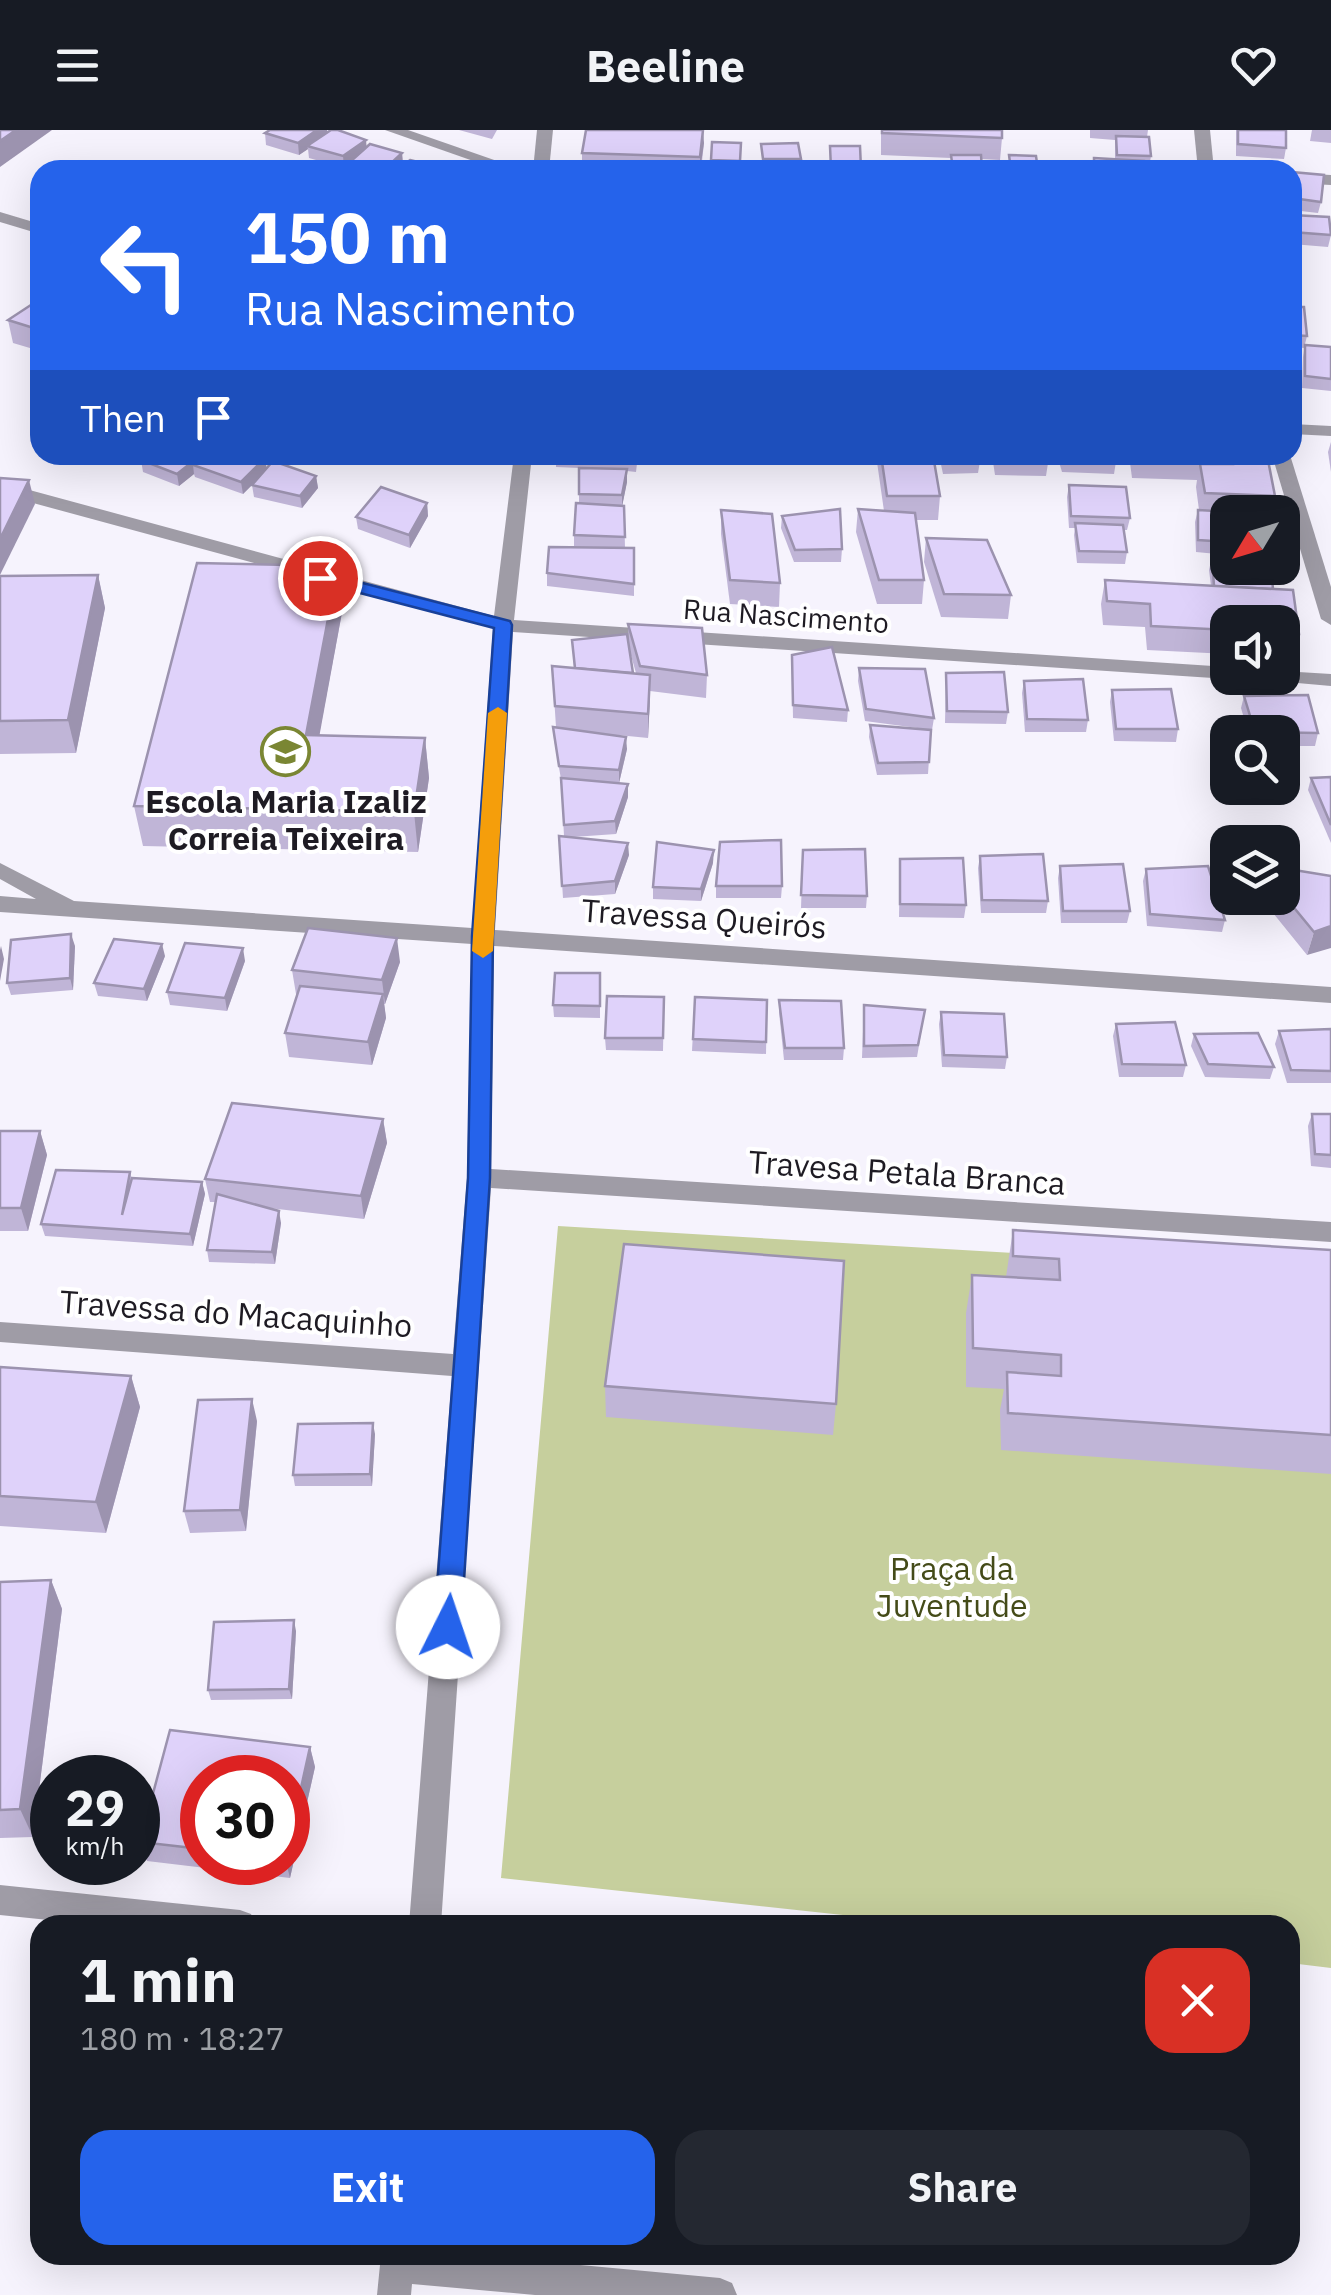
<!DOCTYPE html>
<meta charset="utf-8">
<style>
body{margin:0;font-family:"IBM Plex Sans",sans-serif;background:#242831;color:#f1f3f6;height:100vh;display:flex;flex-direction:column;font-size:38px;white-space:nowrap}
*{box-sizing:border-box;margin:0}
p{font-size:32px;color:#9ea1a6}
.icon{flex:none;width:55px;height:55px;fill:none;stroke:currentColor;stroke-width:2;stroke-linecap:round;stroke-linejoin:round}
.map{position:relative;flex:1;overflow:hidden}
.details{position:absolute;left:30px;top:1785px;width:1270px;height:350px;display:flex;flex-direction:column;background:#171b24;border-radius:30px;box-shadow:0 10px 40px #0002}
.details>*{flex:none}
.guide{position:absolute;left:30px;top:30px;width:1272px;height:305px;border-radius:30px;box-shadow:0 10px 40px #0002;background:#2563eb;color:#fff;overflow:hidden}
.needle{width:65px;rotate:232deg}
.buttons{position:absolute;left:1210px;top:365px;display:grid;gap:20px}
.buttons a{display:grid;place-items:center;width:90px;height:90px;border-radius:20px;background:#171b24;box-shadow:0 10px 40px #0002;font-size:50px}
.speed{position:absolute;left:30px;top:1625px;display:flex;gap:20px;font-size:50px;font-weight:700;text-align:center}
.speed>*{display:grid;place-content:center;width:130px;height:130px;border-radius:50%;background:#171b24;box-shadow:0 10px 40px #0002;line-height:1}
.speed small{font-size:25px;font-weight:400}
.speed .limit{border:15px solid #d22;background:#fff;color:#111}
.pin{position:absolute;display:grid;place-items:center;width:85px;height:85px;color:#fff;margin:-42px;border:5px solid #fff;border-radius:50%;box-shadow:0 2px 10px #0007}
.me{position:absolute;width:110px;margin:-55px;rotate:4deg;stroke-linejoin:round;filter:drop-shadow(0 0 8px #0008)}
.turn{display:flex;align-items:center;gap:35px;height:210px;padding:0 50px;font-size:45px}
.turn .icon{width:130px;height:130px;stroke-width:2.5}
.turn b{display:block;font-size:70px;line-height:85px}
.then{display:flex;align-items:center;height:95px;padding:0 50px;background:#0003;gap:20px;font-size:38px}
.round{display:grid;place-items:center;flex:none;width:105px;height:105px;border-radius:30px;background:#242831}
.head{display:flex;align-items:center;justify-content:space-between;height:170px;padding:0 50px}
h1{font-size:60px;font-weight:800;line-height:75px}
.cta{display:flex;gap:20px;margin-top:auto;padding:20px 50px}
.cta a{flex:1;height:115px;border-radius:30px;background:#2563eb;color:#fff;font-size:40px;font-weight:800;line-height:115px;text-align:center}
.cta a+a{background:#242831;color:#f1f3f6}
header{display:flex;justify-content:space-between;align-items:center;height:130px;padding:0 50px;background:#171b24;font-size:45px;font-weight:800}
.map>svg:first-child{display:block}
</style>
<header><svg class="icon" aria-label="menu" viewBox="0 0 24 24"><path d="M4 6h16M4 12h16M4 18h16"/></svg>Beeline<svg class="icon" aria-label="heart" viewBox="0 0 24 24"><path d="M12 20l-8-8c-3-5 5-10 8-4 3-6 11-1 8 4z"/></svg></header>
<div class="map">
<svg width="1331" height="2165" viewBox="0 0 1331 2165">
<rect width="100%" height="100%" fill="#f6f3fd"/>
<!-- green -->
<polygon fill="#c6cf9d" points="558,1096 1331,1142 1331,1838 1290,1833 1290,1795 935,1795 501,1748"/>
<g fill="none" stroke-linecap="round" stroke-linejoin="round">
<!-- street -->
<g fill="#9f9ca6" fill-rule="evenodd">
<polygon points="385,0 408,0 523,40 499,40"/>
<polygon points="537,0 553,0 549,40 533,40"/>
<polygon points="1194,0 1210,0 1214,40 1198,40"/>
<polygon points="1292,43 1331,45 1331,55 1292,53"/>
<polygon points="0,82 40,94 40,104 0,92"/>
<polygon points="1292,294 1331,296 1331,306 1292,304"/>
<polygon points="514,325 532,325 514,490 1228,537 1228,548 1235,548 1228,549 513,502 495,800 1331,857 1331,873 494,816 491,1039 1331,1092 1331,1112 491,1058 441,1795 409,1795 452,1246 0,1212 0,1192 453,1224 467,1048 472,814 0,782 0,766 36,769 0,749 0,733 74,771 472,798 493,498 0,364 0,352 494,486"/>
<polygon points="1272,325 1290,325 1331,457 1331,495 1321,489"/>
<polygon points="1282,541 1331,544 1331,556 1275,551 1272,548 1282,548"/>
<polygon points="0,1755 240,1780 251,1784 256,1795 97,1795 0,1785"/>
<polygon points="381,2125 474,2125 720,2148 732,2153 737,2165 535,2165 412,2154 411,2165 377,2165"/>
</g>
</g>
<!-- wall -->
<g fill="#c0b5d7" fill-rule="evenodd">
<polygon points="270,0 327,0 327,2 366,18 402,23 403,35 397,40 352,40 351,33 344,38 309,28 308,19 299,25 266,15 265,3"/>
<polygon points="459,0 497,0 492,9"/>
<polygon points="881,0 1002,8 1000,30 981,29 982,40 951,40 951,28 881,25"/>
<polygon points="1090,0 1148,0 1147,7 1151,26 1149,38 1144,38 1144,40 1092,40 1094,28 1115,30 1115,10 1090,8"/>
<polygon points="1236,0 1286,0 1286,18 1284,29 1236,26"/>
<polygon points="1312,0 1331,0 1331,13 1310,11"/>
<polygon points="712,12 741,13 740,40 711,40"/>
<polygon points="704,13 701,40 582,40 582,23"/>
<polygon points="761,14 801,29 801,40 763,40"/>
<polygon points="1292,42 1321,72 1318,83 1292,80"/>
<polygon points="1292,85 1331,105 1328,117 1292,114"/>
<polygon points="40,169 40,221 13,213 8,190"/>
<polygon points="1292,177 1307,206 1304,218 1292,217"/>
<polygon points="1305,215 1331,217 1331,261 1302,258 1303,227"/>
<polygon points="1331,312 1331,342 1328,322"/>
<polygon points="107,325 256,325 266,338 316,346 318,358 302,378 254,367 252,355 243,364 195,347 194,344 179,356 143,342 141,330 134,335"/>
<polygon points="556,325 638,325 636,342 627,341 627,352 622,376 624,376 625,418 634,418 634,466 547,456 547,443 574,417 574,405 579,374 579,338 556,337"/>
<polygon points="710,325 753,325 753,327 710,328"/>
<polygon points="876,325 933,325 940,366 938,390 916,390 924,450 922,474 877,474 856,402 858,379 884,381"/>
<polygon points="939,325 979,325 980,331 978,343 943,344"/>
<polygon points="992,325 1046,325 1048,333 1046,346 995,345"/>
<polygon points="1057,325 1117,325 1114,344 1062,342"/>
<polygon points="1129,325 1267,325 1275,366 1271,382 1228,382 1228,425 1196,422 1195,392 1198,380 1199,380 1196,357 1197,350 1132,348"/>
<polygon points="1069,355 1130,388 1127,400 1124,400 1127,422 1125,434 1077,433 1074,405 1075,398 1069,398 1067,367"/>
<polygon points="427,373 428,386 410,418 358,399 356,387"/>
<polygon points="721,380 780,453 779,477 730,474 721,404"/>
<polygon points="782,386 842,419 841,432 794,432 781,398"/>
<polygon points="926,408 1011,465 1008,489 941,487 924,432"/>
<polygon points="1212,427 1273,459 1299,504 1293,528 1282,527 1282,492 1228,492 1228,524 1147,520 1145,497 1103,495 1101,474 1105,450 1211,456 1209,440"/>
<polygon points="98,445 105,478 76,623 0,624 0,446"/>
<polygon points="343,477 319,605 425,608 429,648 418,722 143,716 134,676"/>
<path d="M 628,494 L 707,545 L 706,568 L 650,561 L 648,608 L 618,605 L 627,619 L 619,653 L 628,654 L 628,667 L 616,704 L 573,707 L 629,725 L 615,764 L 563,768 L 559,706 L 564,706 L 561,649 L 554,609 L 553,597 L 556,597 L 552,536 L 574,538 L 572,510 L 629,514 ZM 630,522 L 636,543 L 633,543 Z"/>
<polygon points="792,525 848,580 847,592 793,588"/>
<polygon points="859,538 934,588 932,600 931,600 928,644 877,645 869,607 870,595 925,599 865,591 858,551"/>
<polygon points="946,543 1008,582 1006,594 945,593"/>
<polygon points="1024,551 1088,590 1086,602 1025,602 1022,563"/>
<polygon points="1112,560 1178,599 1176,612 1114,611 1110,572"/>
<polygon points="1244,566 1318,603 1315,616 1282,616 1282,602 1248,602 1241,578"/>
<polygon points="1331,647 1331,713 1308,660 1311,648"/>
<polygon points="803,720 867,766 866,778 801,778"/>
<polygon points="980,726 1048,771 1046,783 981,783 978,738"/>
<polygon points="900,729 966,775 964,788 899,787"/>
<polygon points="713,733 701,771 653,769 653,757"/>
<polygon points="1060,736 1130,781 1127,793 1061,793 1058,748"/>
<polygon points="1282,738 1331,746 1307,825 1261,768 1282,768"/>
<polygon points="1146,739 1225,790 1222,802 1147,796 1143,751"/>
<polygon points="716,756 782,756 781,768 716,768"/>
<polygon points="75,816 73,860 11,865 7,853"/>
<polygon points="165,826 147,871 98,866 94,853"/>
<polygon points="245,831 227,881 170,875 167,862"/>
<polygon points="400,832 385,874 384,874 386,888 372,935 289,927 285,903 298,864 296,864 292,840"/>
<polygon points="600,843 600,888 554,887 553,875"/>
<polygon points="664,867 663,921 606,920 605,908"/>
<polygon points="695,867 767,870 766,924 692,921"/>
<polygon points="779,870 844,918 843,930 784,930 779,882"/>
<polygon points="864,875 925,880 917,927 862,928"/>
<polygon points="941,882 1007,927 1005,939 942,937 939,894"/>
<polygon points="1116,894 1186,935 1183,947 1119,947 1113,906"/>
<polygon points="1331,899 1331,953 1287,953 1275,914 1279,901"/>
<polygon points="1194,904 1274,937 1270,949 1205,947 1191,916"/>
<polygon points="1312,984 1331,984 1331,1038 1311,1036 1308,996"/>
<polygon points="383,989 387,1013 364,1089 269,1078 281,1093 275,1134 209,1132 207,1120 215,1072 210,1072 205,1049"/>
<polygon points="0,1001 40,1001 47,1025 28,1101 0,1101"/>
<polygon points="130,1042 132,1050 202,1052 205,1064 193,1116 45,1106 41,1094"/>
<polygon points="1013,1100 1331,1120 1331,1344 1001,1320 1000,1280 1004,1259 966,1257 966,1183 972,1145 1006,1147"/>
<polygon points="0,1237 131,1246 140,1277 106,1403 0,1396"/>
<polygon points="605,1256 836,1274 833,1305 606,1287"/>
<polygon points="257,1291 246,1401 190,1403 184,1381"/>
<polygon points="375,1304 372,1356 295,1356 293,1345"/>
<polygon points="51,1450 62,1479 33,1707 0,1708 0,1452"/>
<polygon points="296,1501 292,1569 211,1570 208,1560"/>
<path d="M 170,1600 L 310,1617 L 315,1637 L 290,1748 L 147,1731 L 140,1712 ZM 202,1648 L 288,1648 L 288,1732 L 202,1732 Z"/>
</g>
<!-- shaded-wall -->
<g fill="#9c93af">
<polygon points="16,0 52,0 0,37 0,11"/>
<polygon points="317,0 327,0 328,5 307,16 308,19 299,25 298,13"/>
<polygon points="703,0 704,13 700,40 700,27"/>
<polygon points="366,10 367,21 344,38 343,26"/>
<polygon points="402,23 403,35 397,40 386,40 386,38"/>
<polygon points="132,325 146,325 134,335"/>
<polygon points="201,325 193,335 194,344 179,356 177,344"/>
<polygon points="265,328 267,340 243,364 241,352"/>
<polygon points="627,339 627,352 622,377 622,365"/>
<polygon points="316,346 318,358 302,378 300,366"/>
<polygon points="29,350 35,374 0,445 0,409"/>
<polygon points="427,373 428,386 410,418 409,405"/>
<polygon points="338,436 343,477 312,646 306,605"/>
<polygon points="98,445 105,478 76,623 68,590"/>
<polygon points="650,545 650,568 648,608 648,584"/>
<polygon points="626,607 627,619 619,653 619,640"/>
<polygon points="425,608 429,648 418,722 414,682"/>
<polygon points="628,654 628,667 616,704 615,691"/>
<polygon points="628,713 629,725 615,764 615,751"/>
<polygon points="714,720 713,733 701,771 701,759"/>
<polygon points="1331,796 1331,818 1307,825 1314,802"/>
<polygon points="71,804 75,816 73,860 70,848"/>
<polygon points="397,808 400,832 385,874 382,850"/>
<polygon points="162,814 165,826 147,871 144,859"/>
<polygon points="1,816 4,829 0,851 0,820"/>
<polygon points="243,818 245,831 227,881 225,868"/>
<polygon points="383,864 386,888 372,935 368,912"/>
<polygon points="383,989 387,1013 364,1089 361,1066"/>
<polygon points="40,1001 47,1025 28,1101 21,1078"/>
<polygon points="202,1052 205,1064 193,1116 190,1104"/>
<polygon points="279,1081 281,1093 275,1134 272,1122"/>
<polygon points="131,1246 140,1277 106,1403 96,1372"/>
<polygon points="252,1269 257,1291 246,1401 240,1380"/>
<polygon points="373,1293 375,1304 372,1356 370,1344"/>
<polygon points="51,1450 62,1479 33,1707 20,1679"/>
<polygon points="294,1490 296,1501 292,1569 289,1559"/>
<polygon points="310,1617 315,1637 290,1748 286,1732 288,1732 288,1717"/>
</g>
<!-- building -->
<g fill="#dfd2fa" stroke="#9c93af" stroke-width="2.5">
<polygon points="0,0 16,0 0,11"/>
<polygon points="270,0 317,0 298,13 265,3"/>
<polygon points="331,0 338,0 366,10 343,26 307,16"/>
<polygon points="586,0 703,0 700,27 582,23"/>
<polygon points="882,0 1002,0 1002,8 882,3"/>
<polygon points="1238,0 1286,0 1286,18 1238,14"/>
<polygon points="1116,6 1149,7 1151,26 1117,25"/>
<polygon points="712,12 741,13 740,31 711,30"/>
<polygon points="798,13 801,29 763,29 761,14"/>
<polygon points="370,14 402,23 386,38 351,31"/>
<polygon points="830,16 860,16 861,39 831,39"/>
<polygon points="951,25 981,25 982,40 953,40"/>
<polygon points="1009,25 1036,26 1038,40 1011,40"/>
<polygon points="1094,28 1144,31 1144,40 1094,40"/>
<polygon points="410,30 438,37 435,40 397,40"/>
<polygon points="1292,42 1324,45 1321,72 1292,68"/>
<polygon points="1292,85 1329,87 1331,105 1292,102"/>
<polygon points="40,169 40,200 8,190"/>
<polygon points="1292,177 1304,177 1307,206 1292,205"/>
<polygon points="1305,215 1331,217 1331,249 1305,246"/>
<polygon points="145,325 201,325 177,344 141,330"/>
<polygon points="201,325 256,325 265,328 241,352 193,335"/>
<polygon points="881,325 933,325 940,366 887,366"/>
<polygon points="943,325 979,325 980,331 944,331"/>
<polygon points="996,325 1046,325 1048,333 997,333"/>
<polygon points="1162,325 1267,325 1275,366 1205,363 1200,334 1233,334 1232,327"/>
<polygon points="273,331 316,346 300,366 252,355"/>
<polygon points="579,338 627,339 622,365 579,364"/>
<polygon points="0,348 29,350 0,409"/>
<polygon points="1069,355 1126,357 1130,388 1071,386"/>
<polygon points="381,357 427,373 409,405 356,387"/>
<polygon points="576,373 624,376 625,407 574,405"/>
<polygon points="840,379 842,419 795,420 782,386"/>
<polygon points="858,379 915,383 924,450 879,450"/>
<polygon points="721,380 772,384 780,453 730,450"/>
<polygon points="1198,380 1233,382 1228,382 1228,412 1198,410"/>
<polygon points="1075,393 1123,395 1127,422 1079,421"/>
<polygon points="926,408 987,410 1011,465 944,464"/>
<polygon points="549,417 634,418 634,454 547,443"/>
<polygon points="1212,427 1228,428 1228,438 1271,438 1273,459 1214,456"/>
<polygon points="197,433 338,436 306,605 425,608 414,682 134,676"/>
<polygon points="98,445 68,590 0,591 0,446"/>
<polygon points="1105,450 1293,460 1299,504 1282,503 1282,492 1228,492 1228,500 1151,496 1150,474 1107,471"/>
<polygon points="628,494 702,498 707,545 640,536"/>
<polygon points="627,504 633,543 575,538 572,510"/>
<polygon points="832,517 848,580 793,575 792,525"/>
<polygon points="552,536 650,545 648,584 555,576"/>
<polygon points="859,538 925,539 934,588 866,579"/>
<polygon points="1004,542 1008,582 947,581 946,543"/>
<polygon points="1083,549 1088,590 1027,589 1024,551"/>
<polygon points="1171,559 1178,599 1116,599 1112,560"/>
<polygon points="1308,565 1318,603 1255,602 1244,566"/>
<polygon points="870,595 931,600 929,632 878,633"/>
<polygon points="553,597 626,607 619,640 559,636"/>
<polygon points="1331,647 1331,695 1311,648"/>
<polygon points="561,648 628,654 615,691 564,695"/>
<polygon points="559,706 628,713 615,751 562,756"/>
<polygon points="781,710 782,756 716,756 720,712"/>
<polygon points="657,712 714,720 701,759 653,757"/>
<polygon points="865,719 867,766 801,765 803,720"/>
<polygon points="1043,724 1048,771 982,770 980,726"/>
<polygon points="963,728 966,775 900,774 900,729"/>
<polygon points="1123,734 1130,781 1063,781 1060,736"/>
<polygon points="1208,736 1225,790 1150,784 1146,739"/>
<polygon points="1282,738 1331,746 1331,796 1314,802 1282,763"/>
<polygon points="308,798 397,808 382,850 292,840"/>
<polygon points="71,804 70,848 7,853 11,810"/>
<polygon points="114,809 162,814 144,859 94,853"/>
<polygon points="185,813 243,818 225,868 167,862"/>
<polygon points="555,843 600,843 600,876 553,875"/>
<polygon points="300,856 383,864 368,912 285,903"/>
<polygon points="607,866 664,867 663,908 605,908"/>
<polygon points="695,867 767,870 766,912 693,909"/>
<polygon points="779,870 841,871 844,918 785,918"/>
<polygon points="864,875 925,880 918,915 864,916"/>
<polygon points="941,882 1004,884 1007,927 944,925"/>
<polygon points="1175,892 1186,935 1122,934 1116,894"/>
<polygon points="1331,899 1331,941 1291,940 1279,901"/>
<polygon points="1258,903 1274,937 1208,934 1194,904"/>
<polygon points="232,973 383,989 361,1066 205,1049"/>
<polygon points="1312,984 1331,984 1331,1025 1315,1024"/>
<polygon points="0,1001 40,1001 21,1078 0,1078"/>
<polygon points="56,1040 130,1042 122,1085 132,1048 202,1052 190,1104 41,1094"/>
<polygon points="217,1064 279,1081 272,1122 207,1120"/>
<polygon points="1013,1100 1331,1120 1331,1305 1008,1283 1007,1242 1061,1246 1061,1225 973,1218 972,1145 1060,1150 1059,1129 1013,1126"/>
<polygon points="624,1114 844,1131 836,1274 605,1256"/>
<polygon points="0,1237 131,1246 96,1372 0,1366"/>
<polygon points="252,1269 240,1380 184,1381 198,1270"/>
<polygon points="373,1293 370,1344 293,1345 298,1294"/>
<polygon points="51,1450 20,1679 0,1680 0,1452"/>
<polygon points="294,1490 289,1559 208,1560 214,1492"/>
<polygon points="170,1600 310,1617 288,1717 288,1648 202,1648 202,1719 140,1712"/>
</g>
<!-- route -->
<polygon fill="#2563eb" stroke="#184099" stroke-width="2.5" points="320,442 510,491 512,495 493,806 490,1048 461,1497 457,1505 448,1508 438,1505 434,1497 468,1048 472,806 494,498 314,451 314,444"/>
<!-- slow -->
<polygon fill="#f59e0b" points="498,577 507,583 493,821 483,828 472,821 488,583"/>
<!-- icons -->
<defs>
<symbol id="school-ring" viewBox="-11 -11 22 22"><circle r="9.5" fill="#fff" stroke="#7a8633" stroke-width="1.5"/><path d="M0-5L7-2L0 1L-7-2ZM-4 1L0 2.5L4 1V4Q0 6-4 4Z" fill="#7a8633"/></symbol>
</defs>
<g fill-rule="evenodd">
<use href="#school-ring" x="258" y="594" width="55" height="55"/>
</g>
<g text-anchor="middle" stroke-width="8" stroke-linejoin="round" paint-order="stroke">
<!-- far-street labels -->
<g font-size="28" fill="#1e1b23" stroke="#fff">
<text transform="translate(786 486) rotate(4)" y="10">Rua Nascimento</text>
</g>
<!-- poi labels -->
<g font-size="32" font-weight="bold" fill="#1e1b23" stroke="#fff">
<text x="286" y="683">Escola Maria Izaliz<tspan x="286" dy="37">Correia Teixeira</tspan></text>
</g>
<!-- street labels -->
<g font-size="32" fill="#1e1b23" stroke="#fff">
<text transform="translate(704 789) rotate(4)" y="11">Travessa Queirós</text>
<text transform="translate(907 1043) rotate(4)" y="11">Travesa Petala Branca</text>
<text transform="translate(236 1184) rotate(4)" y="11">Travessa do Macaquinho</text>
</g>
<!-- park labels -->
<g font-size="32" fill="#444b18" stroke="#fff">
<text x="952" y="1450">Praça da<tspan x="952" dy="37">Juventude</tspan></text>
</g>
</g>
</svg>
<div class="buttons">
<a><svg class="needle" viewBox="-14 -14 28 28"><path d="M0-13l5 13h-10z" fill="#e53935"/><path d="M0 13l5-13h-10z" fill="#9ea1a6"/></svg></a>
<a><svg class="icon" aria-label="sound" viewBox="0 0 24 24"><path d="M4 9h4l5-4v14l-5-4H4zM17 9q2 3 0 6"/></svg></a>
<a><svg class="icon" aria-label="search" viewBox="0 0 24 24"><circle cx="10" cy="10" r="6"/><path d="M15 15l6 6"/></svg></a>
<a><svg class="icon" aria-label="layers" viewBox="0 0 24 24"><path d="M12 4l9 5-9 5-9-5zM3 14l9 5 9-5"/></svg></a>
</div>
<div class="speed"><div>29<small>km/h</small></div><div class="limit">30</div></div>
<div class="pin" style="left:320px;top:448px;background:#d93025"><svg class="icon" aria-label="arrive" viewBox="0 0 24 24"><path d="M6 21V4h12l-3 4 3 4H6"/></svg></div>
<svg class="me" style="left:448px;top:1497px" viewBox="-20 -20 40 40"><circle r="19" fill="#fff"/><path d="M0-13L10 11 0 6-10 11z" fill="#2563eb"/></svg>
<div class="guide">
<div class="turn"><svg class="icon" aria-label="left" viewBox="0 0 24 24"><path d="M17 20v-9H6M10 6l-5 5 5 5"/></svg><div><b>150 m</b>Rua Nascimento</div></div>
<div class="then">Then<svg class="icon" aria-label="arrive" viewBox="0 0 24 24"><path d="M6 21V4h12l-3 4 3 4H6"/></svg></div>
</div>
<section class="details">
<div class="head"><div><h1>1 min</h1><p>180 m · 18:27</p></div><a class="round" style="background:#d93025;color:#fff"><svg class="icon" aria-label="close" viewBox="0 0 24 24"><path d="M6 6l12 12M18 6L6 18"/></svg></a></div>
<div class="cta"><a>Exit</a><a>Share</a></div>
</section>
</div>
